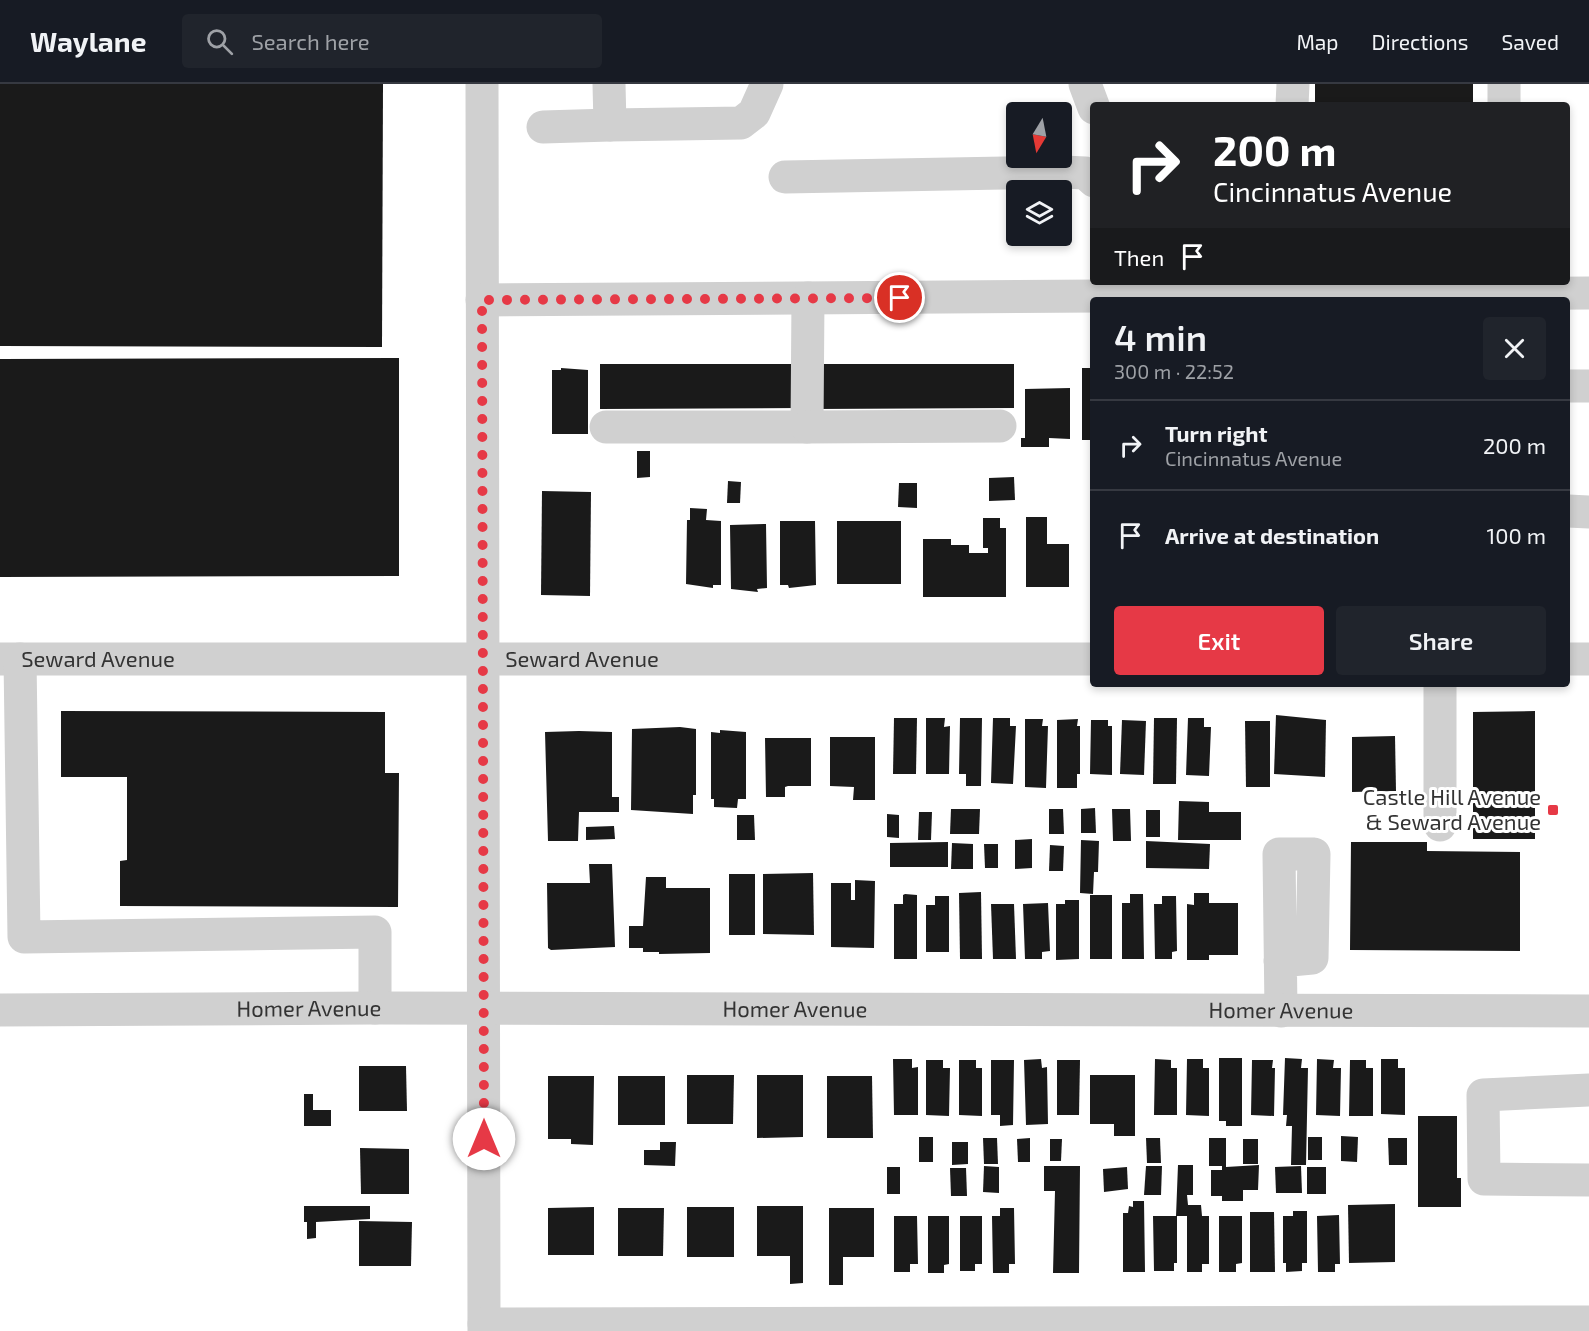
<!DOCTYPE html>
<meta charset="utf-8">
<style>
body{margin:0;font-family:"Exo 2",sans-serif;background:#20242c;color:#f1f3f6;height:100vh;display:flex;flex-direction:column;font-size:22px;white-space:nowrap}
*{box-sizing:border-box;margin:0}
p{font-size:20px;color:#9ea1a6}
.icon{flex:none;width:33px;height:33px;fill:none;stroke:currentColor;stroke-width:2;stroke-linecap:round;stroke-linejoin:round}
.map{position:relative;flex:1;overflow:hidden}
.sheet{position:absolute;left:1090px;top:213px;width:480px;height:390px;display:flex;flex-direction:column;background:#171b24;border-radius:6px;box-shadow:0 3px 9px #0003}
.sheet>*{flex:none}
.banner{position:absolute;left:1090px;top:18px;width:480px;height:183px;border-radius:6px;box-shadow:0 3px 9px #0003;background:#202124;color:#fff;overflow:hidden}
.needle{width:39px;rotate:190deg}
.controls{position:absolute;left:1006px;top:18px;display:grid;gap:12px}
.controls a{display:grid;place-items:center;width:66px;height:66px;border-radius:6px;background:#171b24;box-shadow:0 3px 9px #0003;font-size:30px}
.pin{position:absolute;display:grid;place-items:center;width:51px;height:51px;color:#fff;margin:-26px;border:3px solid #fff;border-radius:50%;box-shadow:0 2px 6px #0007}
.me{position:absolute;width:66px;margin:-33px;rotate:0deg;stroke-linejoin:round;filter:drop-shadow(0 0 4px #0008)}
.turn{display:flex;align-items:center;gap:21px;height:126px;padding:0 24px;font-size:27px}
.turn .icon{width:78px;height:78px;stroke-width:2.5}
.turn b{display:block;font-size:42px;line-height:51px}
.then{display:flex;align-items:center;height:57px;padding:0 24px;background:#0003;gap:12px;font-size:22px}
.round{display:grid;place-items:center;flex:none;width:63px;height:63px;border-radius:6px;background:#20242c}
.head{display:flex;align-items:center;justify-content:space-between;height:102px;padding:0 24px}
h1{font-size:36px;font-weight:600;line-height:45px}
.primary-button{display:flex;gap:12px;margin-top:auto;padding:12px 24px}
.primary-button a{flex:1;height:69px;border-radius:6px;background:#e63946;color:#fff;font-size:24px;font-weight:600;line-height:69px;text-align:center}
.primary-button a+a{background:#20242c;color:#f1f3f6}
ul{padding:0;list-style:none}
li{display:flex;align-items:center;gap:18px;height:90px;padding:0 24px;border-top:2px solid #363941}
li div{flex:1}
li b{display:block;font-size:22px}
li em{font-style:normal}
header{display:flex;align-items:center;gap:36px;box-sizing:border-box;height:84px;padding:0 30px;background:#171b24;border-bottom:2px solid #363941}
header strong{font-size:28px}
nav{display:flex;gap:33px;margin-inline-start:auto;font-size:21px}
.search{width:420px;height:54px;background:#20242c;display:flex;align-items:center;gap:15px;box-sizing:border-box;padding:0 21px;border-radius:6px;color:#9ea1a6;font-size:22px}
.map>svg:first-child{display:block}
</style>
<header>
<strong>Waylane</strong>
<div class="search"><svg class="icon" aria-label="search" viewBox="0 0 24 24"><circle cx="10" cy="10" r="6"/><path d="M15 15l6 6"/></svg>Search here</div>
<nav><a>Map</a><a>Directions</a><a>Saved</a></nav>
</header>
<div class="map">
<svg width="1589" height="1247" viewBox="0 0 1589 1247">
<rect width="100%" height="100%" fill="#fff"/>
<!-- building -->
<g fill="#1a1a1a">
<polygon points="0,0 383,0 382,263 0,262"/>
<rect x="1315" y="0" width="158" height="21"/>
<polygon points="399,274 399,492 0,493 0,275"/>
<polygon points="600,280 800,280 801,324 600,325"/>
<polygon points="814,280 1014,280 1014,324 814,325"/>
<polygon points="561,284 588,286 588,350 552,350 552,286 561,286"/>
<rect x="1082" y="284" width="12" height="72"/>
<polygon points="1070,304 1070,355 1049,354 1049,363 1021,363 1021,354 1025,354 1025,305"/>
<polygon points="637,367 650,367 650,393 637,394"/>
<polygon points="1014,393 1015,416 989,417 989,394"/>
<polygon points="728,397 741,398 740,419 727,419"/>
<polygon points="899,399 917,399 917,424 898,423"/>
<polygon points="542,407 591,408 590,512 541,511"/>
<polygon points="690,424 707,425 706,436 721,437 721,501 713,501 713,504 686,500 687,436 690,436"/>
<polygon points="1026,433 1047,433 1047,460 1069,460 1069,503 1026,503"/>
<polygon points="983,434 1000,434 1000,444 1006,444 1006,513 923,513 923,455 951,455 951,461 969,461 969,469 988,469 988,464 983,464"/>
<polygon points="780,437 815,437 816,501 789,504 788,501 780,501"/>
<rect x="837" y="437" width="64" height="63"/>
<polygon points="766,440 767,504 757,505 758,508 731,505 730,441"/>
<polygon points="61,627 385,628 385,689 399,689 398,823 120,822 120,777 127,776 127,693 61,693"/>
<polygon points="1535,627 1535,755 1473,755 1473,628"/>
<polygon points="1276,631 1326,636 1325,693 1274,690"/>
<polygon points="894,634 917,634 916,690 893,690"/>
<polygon points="926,634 945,634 944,643 950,642 949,690 926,690"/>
<polygon points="960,634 982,634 981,702 966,702 966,690 959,690"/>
<polygon points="993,634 1010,634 1010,642 1016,642 1013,700 991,699"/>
<polygon points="1154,634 1177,634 1176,700 1153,700"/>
<polygon points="1188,634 1204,634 1204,643 1211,643 1209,692 1186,691"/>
<polygon points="1025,635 1043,635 1042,642 1048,642 1046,704 1025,703"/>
<polygon points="1078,635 1077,642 1080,642 1080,690 1077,690 1077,704 1057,704 1057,636"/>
<polygon points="1091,636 1108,636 1108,642 1112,642 1112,691 1090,690"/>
<polygon points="1122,636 1146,637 1144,691 1120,690"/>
<polygon points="1245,637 1270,637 1270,703 1246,703"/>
<polygon points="680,643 696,645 696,711 693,711 693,730 631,726 632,645"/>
<polygon points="720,646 746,648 746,715 738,715 737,724 714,723 714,715 711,715 711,648 720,649"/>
<polygon points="579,647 612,648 612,713 619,713 619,728 579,728 578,757 548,757 545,648"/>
<polygon points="1395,652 1396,707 1352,708 1352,653"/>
<polygon points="830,653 875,653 875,716 853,716 854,703 830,702"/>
<polygon points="765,654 811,654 811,702 788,702 785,703 785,713 766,713"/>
<polygon points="1179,717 1209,718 1209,728 1241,728 1241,756 1178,756"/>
<polygon points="1095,724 1096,749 1081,749 1081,725"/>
<polygon points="951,725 980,725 979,750 950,750"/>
<polygon points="1049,725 1063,725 1064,750 1049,750"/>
<polygon points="1112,725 1130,725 1131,757 1113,757"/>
<rect x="1146" y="726" width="14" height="27"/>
<polygon points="919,728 932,728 931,756 918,756"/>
<polygon points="887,730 899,731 899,754 887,753"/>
<polygon points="737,731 754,731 755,756 737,756"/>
<polygon points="614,742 615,755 586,756 586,743"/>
<polygon points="1032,755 1032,784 1015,785 1015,756"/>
<polygon points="1081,756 1099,757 1098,788 1094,788 1093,810 1080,809"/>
<polygon points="1146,757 1210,760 1209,785 1146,784"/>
<polygon points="948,758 948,783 890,783 890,759"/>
<polygon points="1351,758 1427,758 1427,767 1520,768 1520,867 1350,866"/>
<polygon points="952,759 973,760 973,785 951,785"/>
<polygon points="984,760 998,760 998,784 985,784"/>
<polygon points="1050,761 1064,762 1063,787 1049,787"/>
<polygon points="589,780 612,780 615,863 551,866 548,864 547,799 590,799"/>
<polygon points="813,789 814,851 763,850 763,790"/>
<rect x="729" y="790" width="26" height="61"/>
<polygon points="646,793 666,793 666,804 710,804 710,869 659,870 659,868 643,868 643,864 629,864 629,842 643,842"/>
<polygon points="855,796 875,797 874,864 831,863 831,799 851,799 851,816 855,816"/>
<polygon points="981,808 982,875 960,875 959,809"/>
<polygon points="1194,809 1209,809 1209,819 1238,819 1238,871 1209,871 1209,876 1187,876 1187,820 1194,821"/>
<polygon points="905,810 917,811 917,875 894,875 894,820 903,820 903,811"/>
<polygon points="1130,810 1143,810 1144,875 1122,875 1122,819 1130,819"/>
<rect x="1090" y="811" width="22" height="64"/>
<polygon points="935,812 949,812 949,868 926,868 926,821 935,821"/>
<polygon points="1162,812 1176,812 1177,867 1172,868 1172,875 1155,875 1154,820 1162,820"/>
<polygon points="1065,816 1079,816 1079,875 1056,876 1056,820 1065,820"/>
<polygon points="1048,819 1050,867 1042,868 1042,875 1025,875 1023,820"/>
<polygon points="991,820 1014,820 1016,875 993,875"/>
<polygon points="1219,974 1242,974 1242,1042 1226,1042 1226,1037 1219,1037"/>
<polygon points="1285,974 1302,975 1301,984 1308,984 1306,1081 1291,1081 1292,1042 1286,1042 1287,1031 1283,1031"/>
<polygon points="893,975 912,975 912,984 918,983 918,1031 894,1031"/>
<polygon points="1041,975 1042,984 1047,983 1048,1040 1026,1041 1024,976"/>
<polygon points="1155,975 1171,976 1171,984 1177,984 1177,1031 1154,1031"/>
<polygon points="1187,975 1203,975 1203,984 1209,984 1209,1032 1186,1031"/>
<polygon points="1317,975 1334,976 1333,984 1341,984 1340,1032 1316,1031"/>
<polygon points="1381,975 1398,975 1398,984 1405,984 1405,1031 1381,1030"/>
<polygon points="926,976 943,976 943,984 950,984 949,1032 926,1031"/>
<polygon points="959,976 976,976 976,984 982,984 982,1032 959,1031"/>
<polygon points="991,976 1014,976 1013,1041 1000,1042 1000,1031 991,1031"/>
<polygon points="1057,976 1080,976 1079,1031 1057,1031"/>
<polygon points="1252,976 1273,976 1272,984 1275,984 1274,1032 1251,1031"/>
<polygon points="1350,976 1366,976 1366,984 1373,984 1373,1032 1349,1032"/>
<polygon points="359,982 406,982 407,1027 359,1027"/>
<polygon points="687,991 734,991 733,1040 687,1040"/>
<polygon points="757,991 803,991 803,1053 757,1054"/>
<polygon points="1090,991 1135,991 1135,1052 1114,1052 1114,1040 1090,1040"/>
<polygon points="548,992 594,992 593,1061 571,1060 571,1055 548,1055"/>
<rect x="618" y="992" width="47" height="49"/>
<polygon points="827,992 872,992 873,1054 827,1054"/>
<polygon points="304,1010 313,1010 313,1026 331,1026 331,1042 304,1042"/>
<polygon points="1418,1032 1457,1032 1457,1094 1461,1094 1461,1123 1418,1123"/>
<polygon points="1341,1052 1358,1053 1357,1078 1341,1077"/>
<rect x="919" y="1053" width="14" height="25"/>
<rect x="1308" y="1053" width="14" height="23"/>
<polygon points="983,1054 997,1054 998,1080 984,1080"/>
<polygon points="1030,1054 1030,1078 1018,1078 1017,1055"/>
<polygon points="1146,1054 1160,1054 1161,1079 1147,1079"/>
<polygon points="1209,1054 1226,1054 1226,1083 1259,1081 1258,1106 1243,1106 1243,1117 1222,1117 1222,1112 1211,1112 1211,1086 1222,1086 1222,1082 1209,1082"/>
<polygon points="1388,1054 1407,1054 1407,1081 1389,1081"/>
<polygon points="1050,1055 1062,1055 1061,1077 1050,1077"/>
<rect x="1243" y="1055" width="15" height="25"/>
<polygon points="660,1058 676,1058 675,1082 644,1081 644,1066 660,1066"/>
<polygon points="952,1058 968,1058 968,1080 952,1081"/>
<polygon points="360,1064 409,1065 409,1110 361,1110"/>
<polygon points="1178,1081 1193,1081 1193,1111 1187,1111 1188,1121 1201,1121 1202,1132 1209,1132 1209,1180 1202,1180 1202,1188 1187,1188 1187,1132 1177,1132 1177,1179 1174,1179 1174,1187 1154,1187 1153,1132 1176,1132"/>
<polygon points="984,1082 999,1083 999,1109 983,1108"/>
<polygon points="1044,1082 1080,1082 1079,1189 1053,1189 1055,1107 1044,1107"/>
<polygon points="1146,1082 1162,1082 1161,1111 1144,1111"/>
<polygon points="1301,1082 1302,1109 1276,1109 1275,1083"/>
<rect x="887" y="1083" width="13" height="27"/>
<polygon points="1127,1083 1128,1105 1104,1108 1103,1085"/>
<rect x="1307" y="1083" width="19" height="27"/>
<polygon points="950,1084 966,1084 967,1112 951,1112"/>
<polygon points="1133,1117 1144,1117 1145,1188 1123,1188 1123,1129 1128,1129 1129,1122 1133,1123"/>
<polygon points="1395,1120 1395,1178 1349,1179 1348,1121"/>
<polygon points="304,1122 370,1122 370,1135 316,1138 316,1154 307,1155 307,1138 304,1138"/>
<polygon points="757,1122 803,1122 803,1199 790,1200 790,1172 757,1172"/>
<polygon points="594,1123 594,1171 548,1171 548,1124"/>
<rect x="687" y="1123" width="47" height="50"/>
<polygon points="618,1124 664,1124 663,1172 618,1172"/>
<polygon points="829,1124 874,1124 874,1173 843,1173 843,1201 829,1201"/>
<polygon points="1000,1124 1014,1124 1015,1180 1009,1180 1009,1189 993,1189 992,1132 1000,1132"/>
<polygon points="1293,1127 1307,1127 1307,1179 1302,1179 1302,1187 1286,1188 1286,1179 1283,1179 1283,1132 1293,1132"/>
<polygon points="1250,1128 1274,1128 1275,1188 1250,1188"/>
<polygon points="1339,1131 1340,1180 1335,1180 1335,1188 1318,1188 1317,1132"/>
<polygon points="894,1132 917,1132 918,1180 910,1180 910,1188 894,1188"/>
<polygon points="928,1132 949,1132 949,1180 944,1181 944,1189 928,1189"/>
<polygon points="960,1132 982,1132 982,1180 975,1180 975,1187 960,1187"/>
<polygon points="1219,1132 1242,1132 1242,1179 1236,1180 1236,1188 1219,1188"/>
<polygon points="359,1137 412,1138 411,1182 359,1182"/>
</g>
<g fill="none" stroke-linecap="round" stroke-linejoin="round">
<!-- minor -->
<g stroke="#d0d0d0" stroke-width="33">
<polyline points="482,0 484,1247"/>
<polyline points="1085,0 1094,24"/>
<polyline points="1504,0 1504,21"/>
<polyline points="1292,21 1293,0"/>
<polyline points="610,41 741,39 754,29 767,0"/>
<polyline points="543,43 610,41 609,0"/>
<polyline points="785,93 1063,88 1085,89 1094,97"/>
<polyline points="482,216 1589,209"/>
<polyline points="1568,302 1589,302"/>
<polyline points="606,343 807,343 808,214"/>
<polyline points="807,343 1000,342"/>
<polyline points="1568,427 1589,428"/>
<path id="s1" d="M 0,575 L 1094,575"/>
<polyline points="20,575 24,853 375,848 375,924"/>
<polyline points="1568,575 1589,575"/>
<polyline points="1440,600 1440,741"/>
<polyline points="1280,877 1312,874 1314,770 1279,770 1281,927"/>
<path id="s2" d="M 0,926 L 375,924 L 1589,927"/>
<polyline points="1589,1006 1483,1011 1484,1095 1589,1096"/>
<polyline points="484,1240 1589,1238"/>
</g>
</g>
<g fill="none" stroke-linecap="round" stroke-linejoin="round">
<!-- route -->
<polyline stroke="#e63946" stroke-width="10" stroke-dasharray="0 18" points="484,1055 482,216 900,214"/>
</g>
<!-- markers -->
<rect fill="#e63946" stroke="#fff" stroke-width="2" x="1547" y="720" width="12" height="12" rx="3"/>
<g text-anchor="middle" stroke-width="6" stroke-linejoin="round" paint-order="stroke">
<!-- street labels -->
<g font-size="22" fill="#333" stroke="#fff">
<text dy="8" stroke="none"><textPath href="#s1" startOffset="98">Seward Avenue</textPath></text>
<text dy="8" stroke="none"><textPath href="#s1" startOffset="582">Seward Avenue</textPath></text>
<text dy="8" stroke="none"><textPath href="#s2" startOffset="309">Homer Avenue</textPath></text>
<text dy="8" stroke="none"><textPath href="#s2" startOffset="795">Homer Avenue</textPath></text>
<text dy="8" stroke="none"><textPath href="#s2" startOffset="1281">Homer Avenue</textPath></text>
</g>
<!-- poi labels -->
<g font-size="22" fill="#333" stroke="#fff" text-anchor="end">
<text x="1541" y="721">Castle Hill Avenue<tspan x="1541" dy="25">&amp; Seward Avenue</tspan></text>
</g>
</g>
</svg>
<div class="controls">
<a><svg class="needle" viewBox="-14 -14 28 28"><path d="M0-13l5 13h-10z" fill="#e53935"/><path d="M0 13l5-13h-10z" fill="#9ea1a6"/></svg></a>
<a><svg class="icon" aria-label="layers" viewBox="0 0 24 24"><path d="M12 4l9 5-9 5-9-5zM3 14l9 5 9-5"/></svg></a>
</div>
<div class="pin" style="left:900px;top:214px;background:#d93025"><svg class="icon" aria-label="arrive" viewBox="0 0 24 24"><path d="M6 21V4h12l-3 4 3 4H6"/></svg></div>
<svg class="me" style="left:484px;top:1055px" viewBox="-20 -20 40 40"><circle r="19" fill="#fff"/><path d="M0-13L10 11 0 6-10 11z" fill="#e63946"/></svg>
<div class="banner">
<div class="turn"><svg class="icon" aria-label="right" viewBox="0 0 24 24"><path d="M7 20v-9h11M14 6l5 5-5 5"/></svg><div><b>200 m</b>Cincinnatus Avenue</div></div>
<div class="then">Then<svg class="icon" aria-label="arrive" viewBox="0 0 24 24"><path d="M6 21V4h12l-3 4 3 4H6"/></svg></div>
</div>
<section class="sheet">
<div class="head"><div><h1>4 min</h1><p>300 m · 22:52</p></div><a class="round"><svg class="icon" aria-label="close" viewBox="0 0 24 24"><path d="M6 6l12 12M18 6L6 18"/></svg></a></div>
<ul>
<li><svg class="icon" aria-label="right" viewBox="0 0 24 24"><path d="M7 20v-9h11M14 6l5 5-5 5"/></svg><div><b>Turn right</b><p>Cincinnatus Avenue</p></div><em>200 m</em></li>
<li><svg class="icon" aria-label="arrive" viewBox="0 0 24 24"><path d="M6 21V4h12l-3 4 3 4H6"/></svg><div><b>Arrive at destination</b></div><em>100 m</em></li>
</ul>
<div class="primary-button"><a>Exit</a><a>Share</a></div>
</section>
</div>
